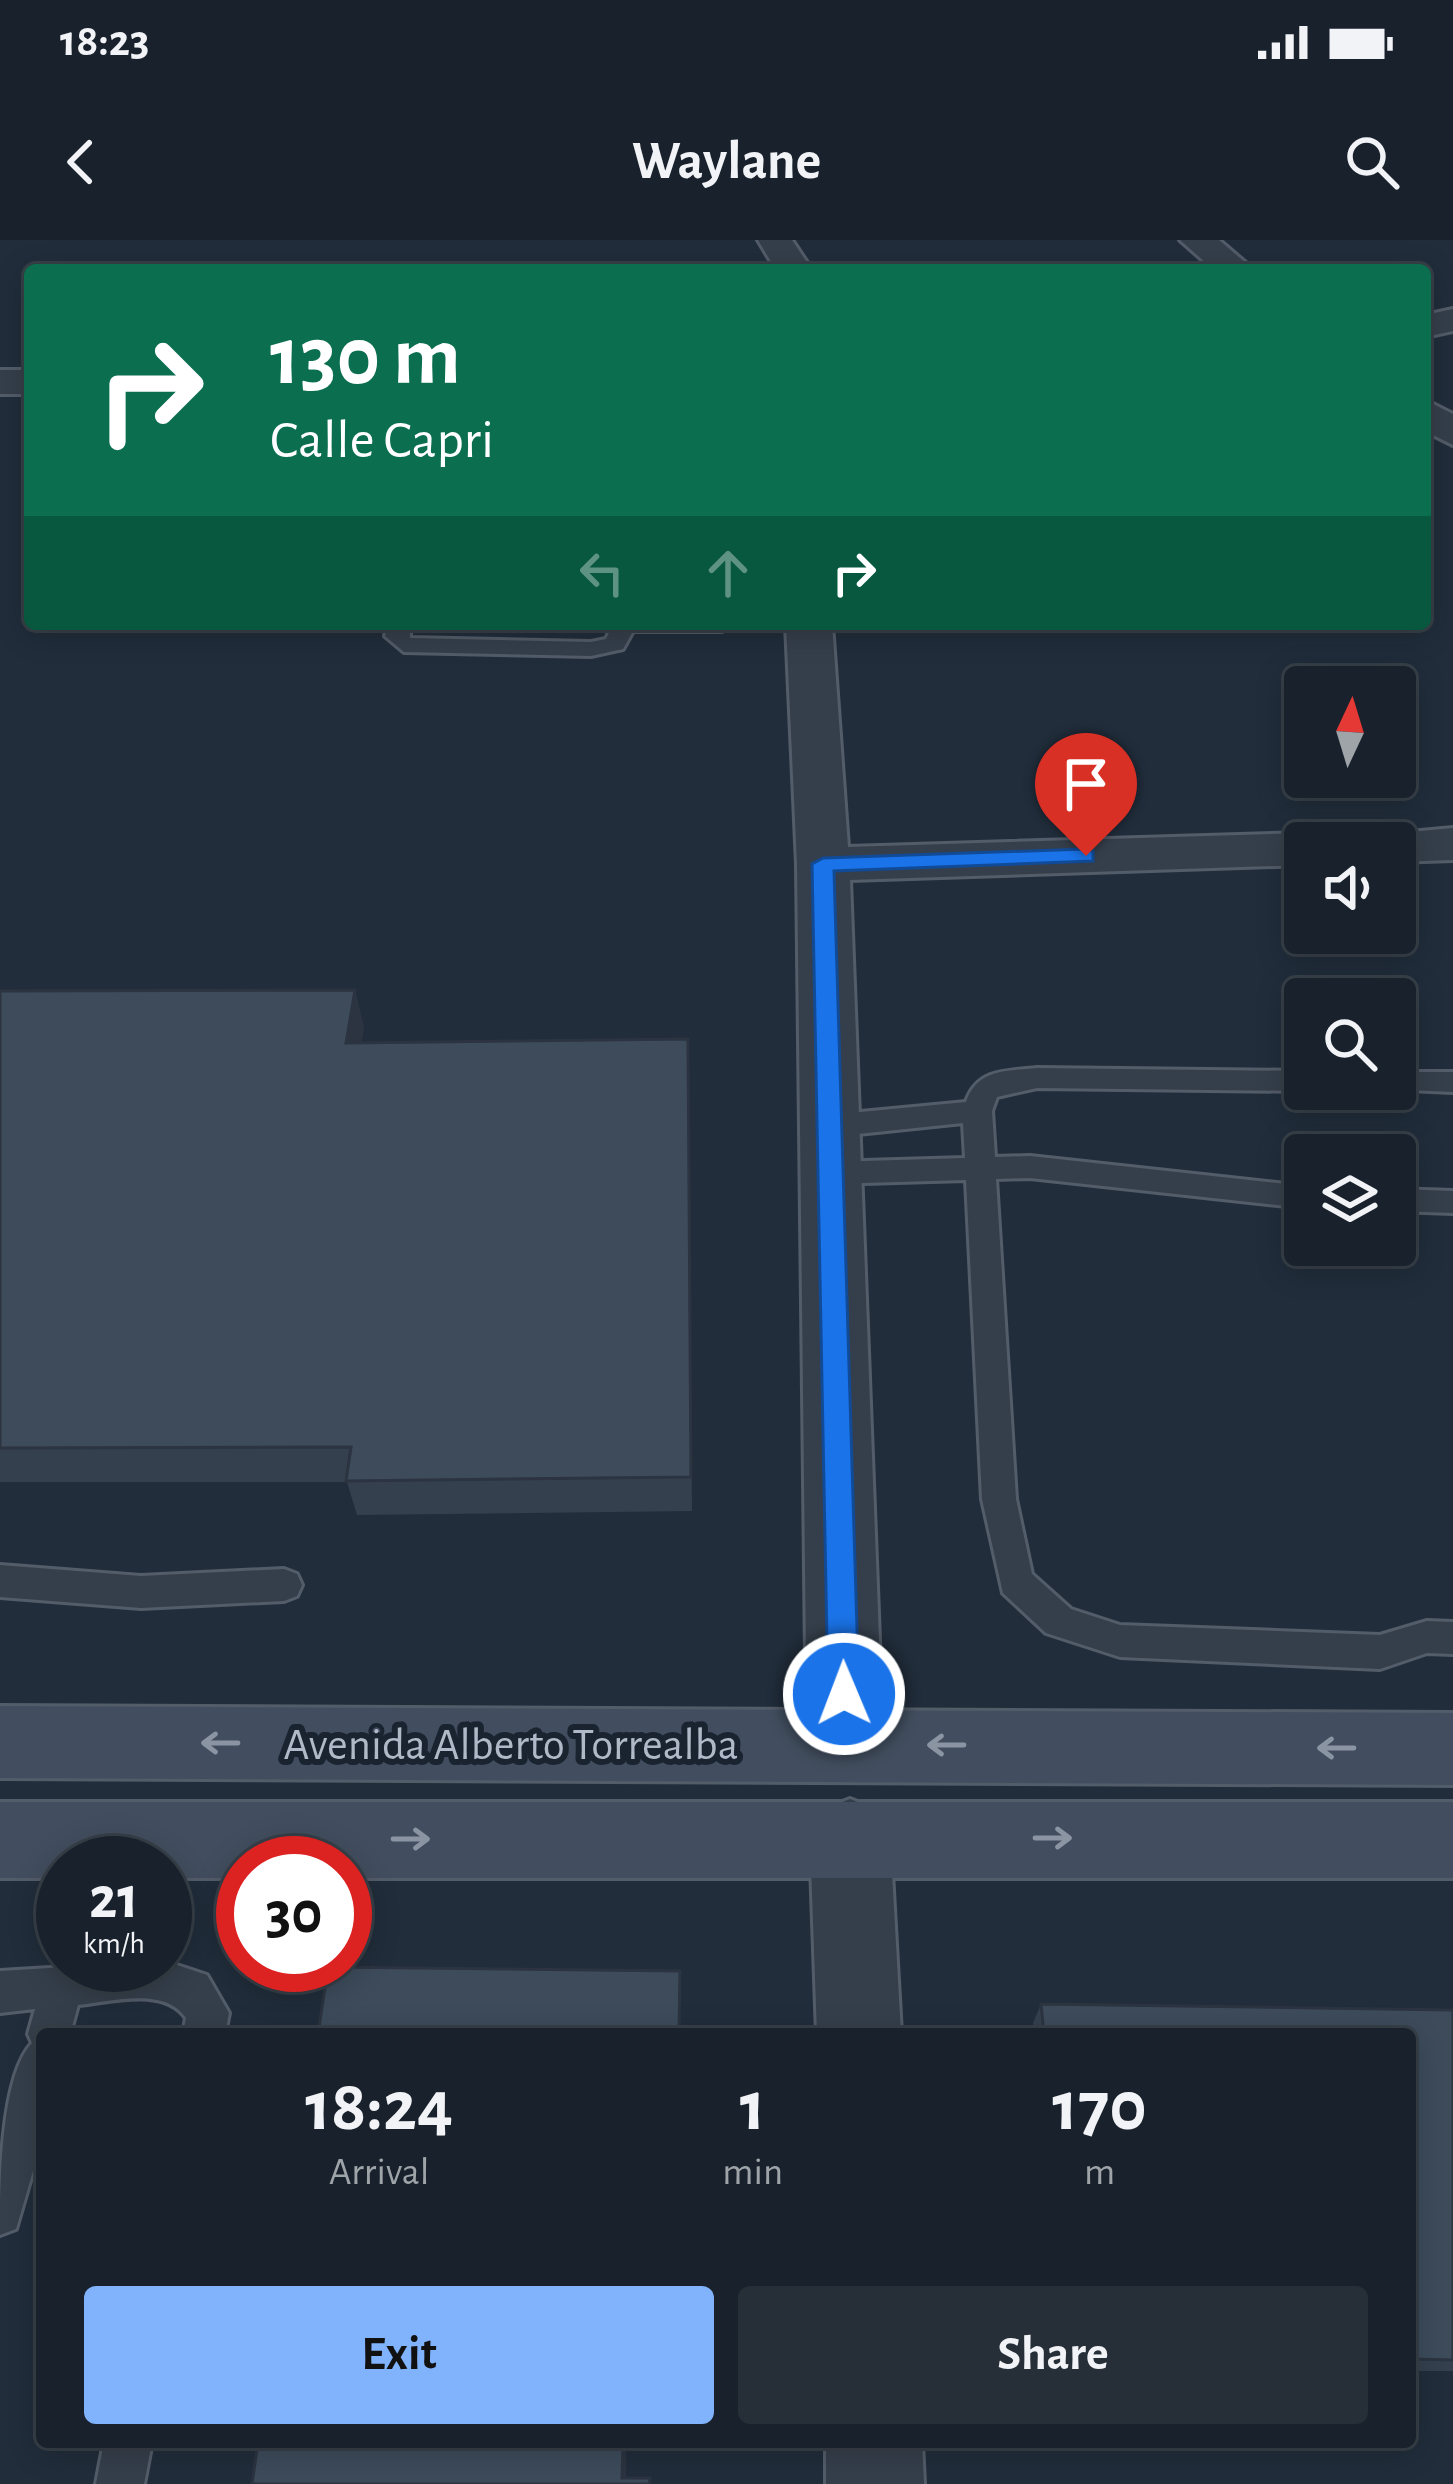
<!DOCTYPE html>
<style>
body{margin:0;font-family:"Alegreya Sans",sans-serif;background:#262f38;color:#f1f3f6;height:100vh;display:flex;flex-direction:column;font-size:45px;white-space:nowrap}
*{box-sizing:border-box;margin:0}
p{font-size:39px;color:#9fa4a9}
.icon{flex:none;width:66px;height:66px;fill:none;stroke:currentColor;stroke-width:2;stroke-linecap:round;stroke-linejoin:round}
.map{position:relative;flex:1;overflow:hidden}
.sheet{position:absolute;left:36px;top:1788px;width:1380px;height:420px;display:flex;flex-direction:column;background:#19222c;border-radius:12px;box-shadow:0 6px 30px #0003,0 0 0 3px #373f48}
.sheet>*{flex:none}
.guide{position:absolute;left:24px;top:24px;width:1407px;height:366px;border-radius:12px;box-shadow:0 6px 30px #0003,0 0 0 3px #373f48;background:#0b6e4f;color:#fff;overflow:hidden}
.needle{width:78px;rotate:4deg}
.controls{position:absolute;left:1284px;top:426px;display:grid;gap:24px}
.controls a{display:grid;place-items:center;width:132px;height:132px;border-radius:12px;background:#19222c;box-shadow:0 6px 30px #0003,0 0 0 3px #373f48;font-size:60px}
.speed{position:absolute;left:36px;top:1596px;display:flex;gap:24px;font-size:60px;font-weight:700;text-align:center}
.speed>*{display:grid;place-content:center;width:156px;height:156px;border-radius:50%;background:#19222c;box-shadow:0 6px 30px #0003,0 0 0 3px #373f48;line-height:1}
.speed small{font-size:30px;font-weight:400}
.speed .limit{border:18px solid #d22;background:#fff;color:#111}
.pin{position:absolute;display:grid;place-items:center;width:102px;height:102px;color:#fff;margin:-123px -51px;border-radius:50% 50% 50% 0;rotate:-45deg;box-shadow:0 0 12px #0007}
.pin .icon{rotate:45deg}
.me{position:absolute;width:132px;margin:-66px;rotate:359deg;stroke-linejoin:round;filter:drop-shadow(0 0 9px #0008)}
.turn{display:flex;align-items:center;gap:42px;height:252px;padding:0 48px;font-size:54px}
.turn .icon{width:156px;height:156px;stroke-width:2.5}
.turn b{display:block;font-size:84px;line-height:102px}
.lanes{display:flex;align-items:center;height:114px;padding:0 48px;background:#0003;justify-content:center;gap:60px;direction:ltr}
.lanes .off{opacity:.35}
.eta{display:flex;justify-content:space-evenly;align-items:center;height:204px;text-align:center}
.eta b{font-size:72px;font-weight:700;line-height:84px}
.button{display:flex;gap:24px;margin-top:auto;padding:24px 48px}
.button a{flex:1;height:138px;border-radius:12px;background:#80b3fc;color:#111;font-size:48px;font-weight:700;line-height:138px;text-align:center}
.button a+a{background:#262f38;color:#f1f3f6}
.status{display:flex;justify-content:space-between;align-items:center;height:84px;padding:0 60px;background:#19222c;direction:ltr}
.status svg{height:33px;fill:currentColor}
header{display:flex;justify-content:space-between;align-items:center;height:156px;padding:0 48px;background:#19222c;font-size:54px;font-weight:700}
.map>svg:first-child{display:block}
</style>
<div class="status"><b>18:23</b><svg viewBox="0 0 49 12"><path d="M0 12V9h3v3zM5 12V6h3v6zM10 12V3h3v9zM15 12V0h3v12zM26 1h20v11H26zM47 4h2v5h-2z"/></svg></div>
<header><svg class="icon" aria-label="back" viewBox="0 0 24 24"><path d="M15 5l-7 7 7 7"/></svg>Waylane<svg class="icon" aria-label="search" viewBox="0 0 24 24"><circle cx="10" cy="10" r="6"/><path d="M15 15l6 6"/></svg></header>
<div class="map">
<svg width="1453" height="2244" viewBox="0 0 1453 2244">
<rect width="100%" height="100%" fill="#212d3b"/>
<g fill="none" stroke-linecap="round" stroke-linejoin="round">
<defs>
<g id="service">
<polygon points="388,384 410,384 410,398 591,402 606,399 613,384 733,384 722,391 633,391 623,409 591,416 404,412 385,396"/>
<path d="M 1037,828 L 1305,831 L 1305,849 L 1313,849 L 1305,851 L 1037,848 L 997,857 L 992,871 L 995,917 L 1030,916 L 1305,946 L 1305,968 L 1030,938 L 996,939 L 1016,1259 L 1032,1334 L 1071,1369 L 1120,1385 L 1380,1395 L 1427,1381 L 1453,1382 L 1453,1414 L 1427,1413 L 1380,1429 L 1120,1417 L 1046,1393 L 1003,1353 L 982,1259 L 966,940 L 830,944 L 815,933 L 830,922 L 965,918 L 963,883 L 829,897 L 814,886 L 829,875 L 966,862 C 977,829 1007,831 1037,828 Z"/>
<polygon points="1395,832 1453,832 1453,852 1385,849 1395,849"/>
<polygon points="1395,949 1453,951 1453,973 1395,971"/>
<polygon points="0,1325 141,1336 284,1329 297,1334 302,1345 297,1356 284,1361 141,1368 0,1357"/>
<path d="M 165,1721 L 207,1735 L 229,1773 L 225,1794 L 183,1794 L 186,1778 C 164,1746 110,1762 78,1765 L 70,1794 L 42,1794 L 42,1900 L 16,1989 L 0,1995 C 0,1947 0,1837 32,1803 L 28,1794 L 35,1769 L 0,1773 L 0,1731 Z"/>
<polygon points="104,2202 152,2202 144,2244 96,2244"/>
</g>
<g id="minor">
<polygon points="758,0 792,0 812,30 776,30"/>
<polygon points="1180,0 1219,0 1254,30 1214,30"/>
<polygon points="1453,69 1453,91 1425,97 1425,75"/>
<rect x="0" y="130" width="30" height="24"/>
<polygon points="1425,160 1453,174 1453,205 1425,191"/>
<polygon points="786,384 832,384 848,607 1305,593 1327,603 1305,603 1305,625 850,640 883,1504 872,1529 845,1540 818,1529 807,1504 797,624"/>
<polygon points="1453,588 1453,620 1395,622 1395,603 1371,603 1377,595"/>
<polygon points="850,1559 878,1570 890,1597 901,1794 817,1794 810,1597 822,1570"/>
<polygon points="826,2202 922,2202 924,2244 826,2244"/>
</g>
<g id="secondary">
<polygon points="0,1466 1453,1473 1453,1545 0,1538"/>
<polygon points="0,1562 1453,1562 1453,1638 345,1638 345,1623 243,1623 243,1638 165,1638 165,1623 63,1623 63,1638 0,1638"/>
</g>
</defs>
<!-- service casing -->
<use href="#service" stroke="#535c69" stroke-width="6"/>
<!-- minor casing -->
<use href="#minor" stroke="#535c69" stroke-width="6"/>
<!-- secondary casing -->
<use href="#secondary" stroke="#535c69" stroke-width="6"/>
<!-- service -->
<use href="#service" fill="#353f4b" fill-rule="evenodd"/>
<!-- minor -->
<use href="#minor" fill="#353f4b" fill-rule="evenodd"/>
<!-- secondary -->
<use href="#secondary" fill="#424e5f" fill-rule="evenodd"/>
</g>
<!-- wall -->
<g fill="#34404e">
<polygon points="355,750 364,788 361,803 688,799 692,1271 357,1275 347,1242 0,1242 0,751"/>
<polygon points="1041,1764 1453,1770 1453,2131 1410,2131 1410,1794 1034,1794 1033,1783"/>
</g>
<!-- shaded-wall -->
<g fill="#2b3440">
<polygon points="355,750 364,788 355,841 346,803"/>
<polygon points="623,2202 626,2202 626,2244 622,2238"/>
</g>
<!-- building -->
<g fill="#3d4b5b" stroke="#2b3440" stroke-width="3">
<polygon points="355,750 346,803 688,799 691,1237 346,1241 351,1207 0,1208 0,751"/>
<polygon points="328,1727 680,1731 679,1794 318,1794"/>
<polygon points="1041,1764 1453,1770 1453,2120 1410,2119 1410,1794 1044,1794"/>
<polygon points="258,2202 623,2202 622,2238 650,2238 649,2244 252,2244"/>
</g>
<!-- one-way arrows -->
<defs><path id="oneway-shaft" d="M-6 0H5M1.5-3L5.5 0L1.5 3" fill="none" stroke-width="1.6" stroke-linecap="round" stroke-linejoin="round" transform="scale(3)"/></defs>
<g stroke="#8a94a3">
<use href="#oneway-shaft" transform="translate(220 1503) rotate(-180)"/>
<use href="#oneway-shaft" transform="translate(946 1505) rotate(-180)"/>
<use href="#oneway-shaft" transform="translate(1336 1508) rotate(-180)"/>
<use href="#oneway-shaft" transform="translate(1053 1598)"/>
<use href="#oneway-shaft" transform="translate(411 1599)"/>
</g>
<!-- route -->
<polygon fill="#1a73e8" stroke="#114b97" stroke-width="3" points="1086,609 1093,611 1093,621 834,631 859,1454 855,1464 844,1468 833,1464 828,1454 812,624 823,618"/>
<g text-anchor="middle" stroke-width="12" stroke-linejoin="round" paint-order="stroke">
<!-- street labels -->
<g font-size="45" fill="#b0b9c7" stroke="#1a2430">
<text x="511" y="1519">Avenida Alberto Torrealba</text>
</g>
</g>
</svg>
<div class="controls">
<a><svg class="needle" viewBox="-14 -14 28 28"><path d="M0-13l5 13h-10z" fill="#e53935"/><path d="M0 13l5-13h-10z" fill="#9fa4a9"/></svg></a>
<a><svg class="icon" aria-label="sound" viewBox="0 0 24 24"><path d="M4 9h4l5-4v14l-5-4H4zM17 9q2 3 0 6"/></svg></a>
<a><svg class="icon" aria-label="search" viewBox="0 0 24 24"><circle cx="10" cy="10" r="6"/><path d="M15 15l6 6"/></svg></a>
<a><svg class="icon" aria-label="layers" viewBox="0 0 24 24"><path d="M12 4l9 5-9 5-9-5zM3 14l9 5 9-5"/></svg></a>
</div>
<div class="speed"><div>21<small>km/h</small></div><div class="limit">30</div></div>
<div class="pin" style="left:1086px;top:616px;background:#d93025"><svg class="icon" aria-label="arrive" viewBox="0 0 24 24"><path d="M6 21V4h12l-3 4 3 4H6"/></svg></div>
<svg class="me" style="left:844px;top:1454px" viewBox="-20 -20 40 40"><circle r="17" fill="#1a73e8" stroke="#fff" stroke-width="3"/><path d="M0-11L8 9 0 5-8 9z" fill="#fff"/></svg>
<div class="guide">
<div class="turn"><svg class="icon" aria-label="right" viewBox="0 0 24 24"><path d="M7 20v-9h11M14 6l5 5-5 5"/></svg><div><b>130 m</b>Calle Capri</div></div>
<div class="lanes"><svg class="icon off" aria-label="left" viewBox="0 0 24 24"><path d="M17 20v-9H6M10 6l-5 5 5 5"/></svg><svg class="icon off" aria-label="ahead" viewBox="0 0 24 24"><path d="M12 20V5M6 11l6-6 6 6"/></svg><svg class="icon" aria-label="right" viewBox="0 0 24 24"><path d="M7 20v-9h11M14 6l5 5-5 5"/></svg></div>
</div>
<section class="sheet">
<div class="eta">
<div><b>18:24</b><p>Arrival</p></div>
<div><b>1</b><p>min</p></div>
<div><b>170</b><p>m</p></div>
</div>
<div class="button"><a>Exit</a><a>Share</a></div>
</section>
</div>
